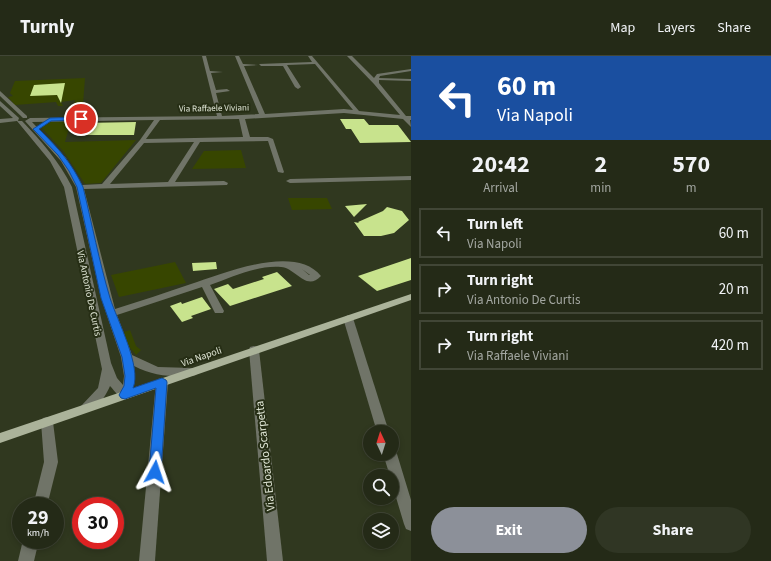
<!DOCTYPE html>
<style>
body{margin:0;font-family:"Source Sans 3",sans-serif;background:#303624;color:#f1f3f6;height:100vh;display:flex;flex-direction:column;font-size:15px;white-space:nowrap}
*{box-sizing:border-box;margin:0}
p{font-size:13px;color:#a3a7a1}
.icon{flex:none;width:22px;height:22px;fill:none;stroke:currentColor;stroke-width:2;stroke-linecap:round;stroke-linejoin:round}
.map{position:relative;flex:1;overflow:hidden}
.details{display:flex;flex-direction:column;background:#242a17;width:360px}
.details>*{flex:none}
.hud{background:#1a4fa0;color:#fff;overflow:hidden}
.needle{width:26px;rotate:356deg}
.fabs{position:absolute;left:363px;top:369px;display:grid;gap:8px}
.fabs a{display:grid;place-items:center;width:36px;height:36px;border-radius:50%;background:#242a17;box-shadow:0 2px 6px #0003,0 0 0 1px #414636;font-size:20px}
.speed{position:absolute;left:12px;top:441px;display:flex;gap:8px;font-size:20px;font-weight:700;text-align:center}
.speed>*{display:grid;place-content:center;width:52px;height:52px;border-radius:50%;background:#242a17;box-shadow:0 2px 6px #0003,0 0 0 1px #414636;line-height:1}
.speed small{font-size:10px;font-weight:400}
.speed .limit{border:6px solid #d22;background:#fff;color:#111}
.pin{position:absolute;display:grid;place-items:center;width:34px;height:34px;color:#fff;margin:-17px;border:2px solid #fff;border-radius:50%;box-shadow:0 1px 4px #0007}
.me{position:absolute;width:44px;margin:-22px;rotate:5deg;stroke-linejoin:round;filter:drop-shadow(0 0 3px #0008)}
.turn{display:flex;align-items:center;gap:14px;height:84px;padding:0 20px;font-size:18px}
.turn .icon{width:52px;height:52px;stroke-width:2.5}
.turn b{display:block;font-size:28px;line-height:34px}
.eta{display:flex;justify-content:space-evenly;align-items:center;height:68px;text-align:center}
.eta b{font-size:24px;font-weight:700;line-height:28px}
.cta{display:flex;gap:8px;margin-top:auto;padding:8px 20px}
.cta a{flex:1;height:46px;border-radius:24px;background:#8c9099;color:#fff;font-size:16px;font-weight:700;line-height:46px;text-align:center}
.cta a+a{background:#303624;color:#f1f3f6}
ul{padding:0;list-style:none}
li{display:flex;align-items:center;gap:12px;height:50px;margin:0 8px 6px;padding:0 12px;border:2px solid #414636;border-radius:0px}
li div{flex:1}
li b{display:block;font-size:15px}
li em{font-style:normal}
header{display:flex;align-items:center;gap:24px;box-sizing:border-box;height:56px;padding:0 20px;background:#242a17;border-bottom:1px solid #414636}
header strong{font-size:19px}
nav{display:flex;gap:22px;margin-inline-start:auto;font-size:14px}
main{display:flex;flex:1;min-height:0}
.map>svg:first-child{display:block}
</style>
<header>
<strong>Turnly</strong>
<nav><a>Map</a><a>Layers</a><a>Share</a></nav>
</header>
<main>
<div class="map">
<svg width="411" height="505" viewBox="0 0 411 505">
<rect width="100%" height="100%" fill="#30381f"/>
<!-- green -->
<g fill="#374600">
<polygon points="85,22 82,61 72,61 75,44 61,46 63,50 58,50 56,46 15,49 8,41 13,40 10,37 15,25"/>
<polygon points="71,65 65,86 136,84 101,127 85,128 64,96 41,71 50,66"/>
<polygon points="241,94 246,112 192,113 204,95"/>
<polygon points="288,142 327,142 332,153 292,154"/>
<polygon points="175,206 186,227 119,241 111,219"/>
<polygon points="130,274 136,290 141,294 136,299 127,288 124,276"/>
</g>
<!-- building -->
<g fill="#c8e38d">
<polygon points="65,27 61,47 57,39 30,40 34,29"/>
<polygon points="340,63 364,63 369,69 398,69 411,86 360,87 351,73 346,73"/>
<polygon points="136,66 134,79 79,79 83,67"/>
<polygon points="367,148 354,161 345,150"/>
<polygon points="387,151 402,155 409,164 394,177 381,180 364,180 354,166 359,167 358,166 383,155"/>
<polygon points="411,202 411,224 377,235 358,220"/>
<polygon points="216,206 217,213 193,215 192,207"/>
<polygon points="277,216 292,230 230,250 214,233 228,228 233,233 264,223 262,221"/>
<polygon points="202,241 211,253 191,260 193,262 182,266 170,250 181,246 182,248"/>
</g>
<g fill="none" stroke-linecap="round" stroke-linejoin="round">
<!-- minor -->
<g fill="#707468" fill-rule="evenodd">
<path d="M 202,0 L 206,0 L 210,15 L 223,16 L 211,17 L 216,34 L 227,33 L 230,35 L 216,37 L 222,60 L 259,58 L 235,0 L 239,0 L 243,8 L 258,9 L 244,10 L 265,58 L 344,53 L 353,54 L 315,8 L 287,9 L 301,31 L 298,33 L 295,31 L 283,10 L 261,10 L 259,8 L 312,6 L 308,0 L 312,0 L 359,55 L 400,59 L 374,28 L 347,0 L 352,0 L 374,22 L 377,18 L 411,13 L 411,15 L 380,20 L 379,22 L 411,23 L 411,25 L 379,24 L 379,27 L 406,60 L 411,60 L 411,64 L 410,64 L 411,71 L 403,63 L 344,57 L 245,63 L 250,81 L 268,81 L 273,83 L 284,116 L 283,117 L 278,116 L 268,85 L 200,86 L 175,126 L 224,125 L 228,127 L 227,129 L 84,133 L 115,253 C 140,245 165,237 191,228 C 222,218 295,187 321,220 C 306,236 296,212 281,211 C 257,209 232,221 210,229 L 224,255 L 223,257 L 215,257 L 202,231 L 117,259 L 132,299 L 158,311 L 192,312 L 196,313 L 198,316 L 196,319 L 192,320 C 171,321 153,320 134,310 C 136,322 135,331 129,342 C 120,345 116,336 110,330 C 106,340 93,360 81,356 L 79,353 L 81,350 L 98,332 L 102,313 L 64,131 L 50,105 L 17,65 L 0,67 L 0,63 L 13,62 L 0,50 L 0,45 L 19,62 L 18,65 L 22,65 C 41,85 59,105 72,131 L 111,307 L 117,322 L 123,329 L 124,320 L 121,301 L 101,242 L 76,131 L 61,105 L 25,65 L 30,62 L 217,60 ZM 239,63 L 243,81 L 146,83 L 160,64 ZM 154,64 L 140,84 L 102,128 L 82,129 L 66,102 L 32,66 ZM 194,86 L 168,126 L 110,128 L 144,87 ZM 302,213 L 310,219 L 309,219 Z"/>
<polygon points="0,35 27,60 27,62 23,62 0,40"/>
<polygon points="411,120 411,124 290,127 286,125 290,123"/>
<polygon points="348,259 353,262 389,376 377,376 343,262"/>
<polygon points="254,290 258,291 259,294 283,505 267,505 249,294 250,291"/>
<polygon points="162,322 166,323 168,326 155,505 139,505 156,326 158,323"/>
<polygon points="47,361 51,362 53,366 58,406 47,450 33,450 44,406 41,366 43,362"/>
<polygon points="392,393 395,394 397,398 411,444 411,475 406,473 404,468 392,428 392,420 390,420 383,398 392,398"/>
<polygon points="23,484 39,484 34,505 18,505"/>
</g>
<!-- major -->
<polygon fill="#abb39a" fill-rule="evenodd" points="411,238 411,244 0,387 0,377"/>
</g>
<!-- route -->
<path fill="#1a73e8" stroke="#114b97" d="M 81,61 L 83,63 L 83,64 L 51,65 L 39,73 C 59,93 71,106 83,131 C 92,168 99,205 110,242 C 117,264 142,311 133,332 L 162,322 L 166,324 L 167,326 L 161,416 L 159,420 L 155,421 L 150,420 L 149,416 L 156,332 L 125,343 L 121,342 L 119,339 L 124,330 L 125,320 L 122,301 L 101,242 L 77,131 L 69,115 L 58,99 L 33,73 L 50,62 Z"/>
<g text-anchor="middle" stroke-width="4" stroke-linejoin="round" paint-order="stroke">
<!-- far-street labels -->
<g font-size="9" fill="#e0e6d6" stroke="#262e15">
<text transform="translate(214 52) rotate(-1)" y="3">Via Raffaele Viviani</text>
</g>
<!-- street labels -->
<g font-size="10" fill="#e0e6d6" stroke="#262e15">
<text transform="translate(90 237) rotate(78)" y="4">Via Antonio De Curtis</text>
<text transform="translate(201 300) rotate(-19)" y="4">Via Napoli</text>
</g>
<!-- near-street labels -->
<g font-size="12" fill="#e0e6d6" stroke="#262e15">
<text transform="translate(265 400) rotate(-96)" y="4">Via Edoardo Scarpetta</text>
</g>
</g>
</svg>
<div class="fabs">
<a><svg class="needle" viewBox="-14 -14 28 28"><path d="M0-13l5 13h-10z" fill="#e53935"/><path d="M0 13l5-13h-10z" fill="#a3a7a1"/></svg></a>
<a><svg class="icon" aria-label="search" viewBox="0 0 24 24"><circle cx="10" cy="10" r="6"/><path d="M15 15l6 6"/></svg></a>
<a><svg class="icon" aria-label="layers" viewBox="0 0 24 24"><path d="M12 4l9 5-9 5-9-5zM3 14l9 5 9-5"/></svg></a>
</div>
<div class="speed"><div>29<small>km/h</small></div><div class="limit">30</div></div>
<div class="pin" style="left:81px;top:63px;background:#d93025"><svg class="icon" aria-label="arrive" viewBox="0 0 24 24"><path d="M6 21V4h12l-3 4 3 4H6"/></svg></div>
<svg class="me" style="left:155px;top:416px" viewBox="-20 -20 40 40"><path d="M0-17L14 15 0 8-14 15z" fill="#1a73e8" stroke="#fff" stroke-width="4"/></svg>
</div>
<section class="details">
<div class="hud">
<div class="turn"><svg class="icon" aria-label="left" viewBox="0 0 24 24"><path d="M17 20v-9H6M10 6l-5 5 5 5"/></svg><div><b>60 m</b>Via Napoli</div></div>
</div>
<div class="eta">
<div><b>20:42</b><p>Arrival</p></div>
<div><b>2</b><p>min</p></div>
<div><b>570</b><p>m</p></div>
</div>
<ul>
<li><svg class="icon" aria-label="left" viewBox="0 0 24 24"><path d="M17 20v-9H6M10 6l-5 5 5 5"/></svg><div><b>Turn left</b><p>Via Napoli</p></div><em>60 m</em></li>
<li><svg class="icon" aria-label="right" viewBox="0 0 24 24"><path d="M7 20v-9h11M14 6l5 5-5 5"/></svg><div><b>Turn right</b><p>Via Antonio De Curtis</p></div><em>20 m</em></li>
<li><svg class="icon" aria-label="right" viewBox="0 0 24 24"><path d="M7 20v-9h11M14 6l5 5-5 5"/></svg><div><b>Turn right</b><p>Via Raffaele Viviani</p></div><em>420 m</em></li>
</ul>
<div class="cta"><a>Exit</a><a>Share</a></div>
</section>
</main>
